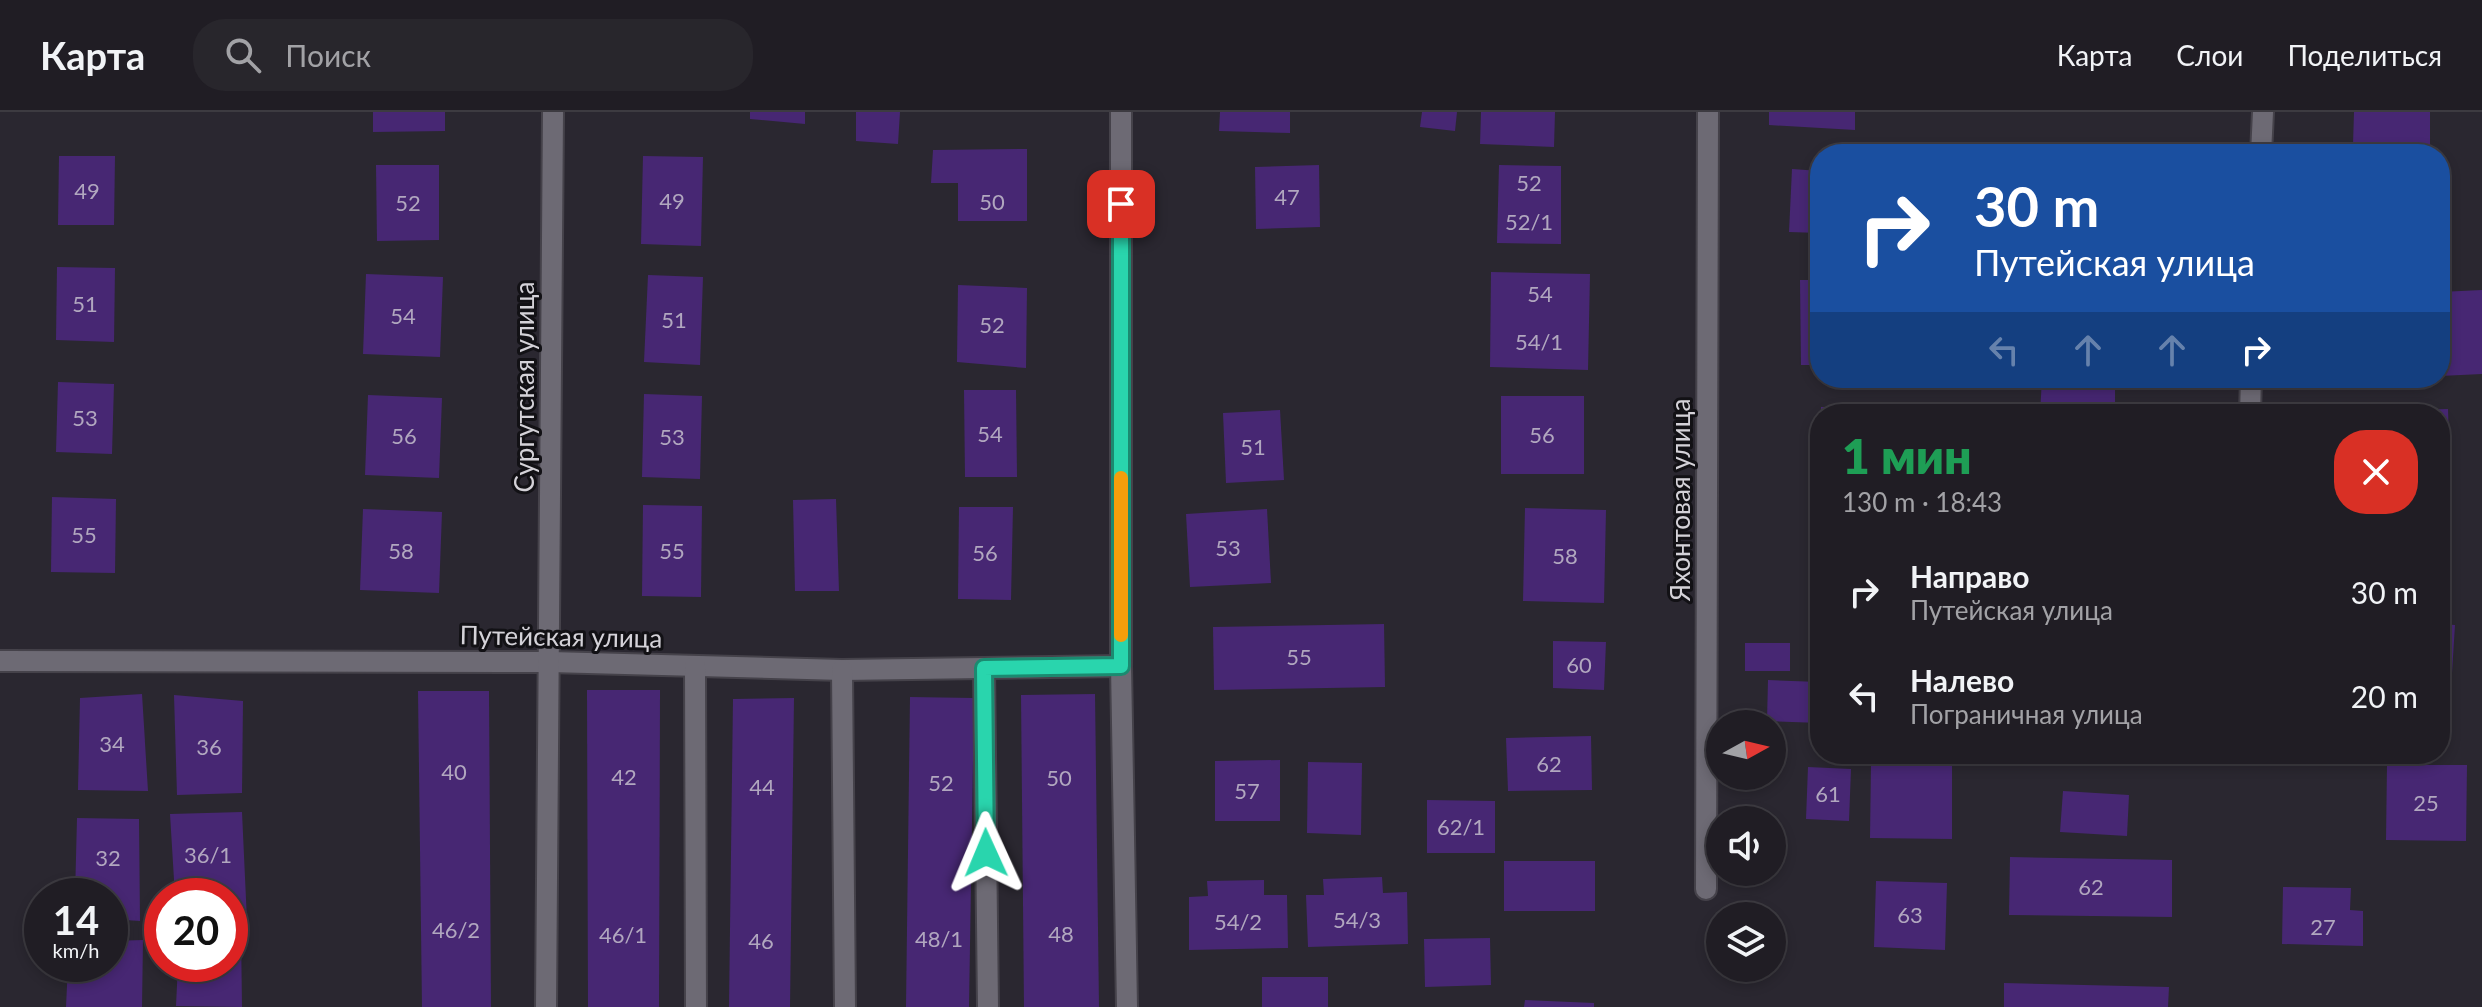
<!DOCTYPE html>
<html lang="ru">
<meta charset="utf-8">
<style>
body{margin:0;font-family:Lato,sans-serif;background:#28262c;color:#f1f3f6;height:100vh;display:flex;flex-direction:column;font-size:30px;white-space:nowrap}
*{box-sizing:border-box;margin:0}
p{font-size:26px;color:#a2a2a6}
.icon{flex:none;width:44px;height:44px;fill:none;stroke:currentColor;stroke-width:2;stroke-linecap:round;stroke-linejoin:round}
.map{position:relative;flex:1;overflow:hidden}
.side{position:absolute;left:1810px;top:292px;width:640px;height:360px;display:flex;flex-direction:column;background:#201d24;border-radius:32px;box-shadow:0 4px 12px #0003,0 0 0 2px #3d3b41}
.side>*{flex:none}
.top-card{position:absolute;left:1810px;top:32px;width:640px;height:244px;border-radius:32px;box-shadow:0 4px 12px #0003,0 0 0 2px #3d3b41;background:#1a4fa0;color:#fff;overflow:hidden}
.needle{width:52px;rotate:82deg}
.controls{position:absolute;left:1706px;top:598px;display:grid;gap:16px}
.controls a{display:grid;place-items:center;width:80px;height:80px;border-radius:50%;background:#201d24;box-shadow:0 4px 12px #0003,0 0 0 2px #3d3b41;font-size:40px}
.speed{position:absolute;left:24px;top:766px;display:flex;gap:16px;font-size:40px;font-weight:700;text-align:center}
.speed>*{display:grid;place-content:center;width:104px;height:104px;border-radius:50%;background:#201d24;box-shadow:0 4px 12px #0003,0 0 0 2px #3d3b41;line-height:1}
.speed small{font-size:20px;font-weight:400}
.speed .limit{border:12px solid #d22;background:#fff;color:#111}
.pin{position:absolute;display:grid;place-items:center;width:68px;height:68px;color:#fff;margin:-34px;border-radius:16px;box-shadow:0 4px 12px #0006}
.me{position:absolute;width:88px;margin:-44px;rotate:359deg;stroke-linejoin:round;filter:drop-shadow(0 0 6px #0008)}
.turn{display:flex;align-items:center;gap:28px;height:168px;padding:0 32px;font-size:36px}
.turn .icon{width:104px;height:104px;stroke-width:2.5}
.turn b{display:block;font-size:56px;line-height:68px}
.lanes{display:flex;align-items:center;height:76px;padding:0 32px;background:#0003;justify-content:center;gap:40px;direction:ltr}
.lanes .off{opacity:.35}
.round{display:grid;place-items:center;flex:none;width:84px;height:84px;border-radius:32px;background:#28262c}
.headline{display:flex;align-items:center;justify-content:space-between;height:136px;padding:0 32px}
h1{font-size:48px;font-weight:800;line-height:60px;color:#1e9e55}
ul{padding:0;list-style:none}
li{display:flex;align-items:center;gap:24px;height:104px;padding:0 32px}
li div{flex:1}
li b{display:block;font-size:30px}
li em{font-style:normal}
header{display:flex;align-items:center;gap:48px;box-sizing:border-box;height:112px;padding:0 40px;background:#201d24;border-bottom:2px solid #3d3b41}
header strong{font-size:38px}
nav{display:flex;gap:44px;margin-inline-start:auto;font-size:28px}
.search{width:560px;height:72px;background:#28262c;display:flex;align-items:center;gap:20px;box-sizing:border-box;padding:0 28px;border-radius:32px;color:#a2a2a6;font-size:30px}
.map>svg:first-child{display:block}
</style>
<header>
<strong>Карта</strong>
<div class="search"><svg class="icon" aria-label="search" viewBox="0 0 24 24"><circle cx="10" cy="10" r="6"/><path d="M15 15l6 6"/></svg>Поиск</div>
<nav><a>Карта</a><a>Слои</a><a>Поделиться</a></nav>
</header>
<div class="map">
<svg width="2482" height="895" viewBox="0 0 2482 895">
<rect width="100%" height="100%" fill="#2a2730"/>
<!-- building -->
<g fill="#472773">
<polygon points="373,0 445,0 445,19 373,20"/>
<polygon points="750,0 805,0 805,12 750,7"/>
<polygon points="856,0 900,0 898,32 856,29"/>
<polygon points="1220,0 1290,0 1290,21 1219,19"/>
<polygon points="1422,0 1457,0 1455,19 1420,15"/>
<polygon points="1481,0 1555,0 1554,35 1480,32"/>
<polygon points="1769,0 1855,0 1855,18 1769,13"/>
<polygon points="2354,0 2430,0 2430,33 2353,32"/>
<polygon points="1027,37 1027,109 958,109 958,71 931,71 933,38"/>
<polygon points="59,44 115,44 114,113 58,113"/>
<polygon points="643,44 703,45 701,134 641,132"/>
<polygon points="376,53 439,53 439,128 377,129"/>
<polygon points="1319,53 1320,115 1256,117 1255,55"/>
<polygon points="1499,53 1561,54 1561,132 1497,131"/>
<polygon points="1792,57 1820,59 1820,121 1789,120"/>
<polygon points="57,155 115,156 114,230 56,228"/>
<polygon points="1491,160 1590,162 1588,258 1490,255"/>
<polygon points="366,162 443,165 440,245 363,242"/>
<polygon points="648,163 703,165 700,253 644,250"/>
<polygon points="1800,168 1820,168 1820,253 1801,253"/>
<polygon points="958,173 1027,176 1026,256 957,250"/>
<polygon points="2482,178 2482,262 2440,264 2440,180"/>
<polygon points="2042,266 2115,266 2115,302 2040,302"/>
<polygon points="58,270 114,272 112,342 56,340"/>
<polygon points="964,278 1016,278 1017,365 965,365"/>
<polygon points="644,282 702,284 700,367 642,365"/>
<polygon points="368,283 442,286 439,366 365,363"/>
<rect x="1501" y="284" width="83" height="78"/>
<rect x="1821" y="295" width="84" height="7"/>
<polygon points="2448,297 2450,363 2440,364 2440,302 2380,302 2380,299"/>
<polygon points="1280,298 1284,368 1226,371 1223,301"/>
<polygon points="52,385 116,387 115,461 51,460"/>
<polygon points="836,387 839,479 795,479 793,388"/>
<polygon points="643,393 702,394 701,485 642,484"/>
<polygon points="959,395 1013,395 1011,488 958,487"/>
<polygon points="1525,396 1606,398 1604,491 1523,489"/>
<polygon points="363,397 442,400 439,481 360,478"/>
<polygon points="1267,397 1271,471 1190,475 1186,402"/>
<polygon points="1384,512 1385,575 1214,578 1213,515"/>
<polygon points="2440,512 2455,513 2449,609 2440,608"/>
<polygon points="1553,529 1606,530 1604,578 1553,576"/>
<rect x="1745" y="531" width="45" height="28"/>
<polygon points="1768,568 1820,570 1820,611 1767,609"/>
<polygon points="587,578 660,578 659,895 588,895"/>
<polygon points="418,579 489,579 491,895 422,895"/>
<polygon points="142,582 148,679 78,678 80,586"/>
<polygon points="1095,582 1099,895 1024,895 1021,583"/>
<polygon points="174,583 243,589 242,681 177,683"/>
<polygon points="910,585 974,586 969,895 906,895"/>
<polygon points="794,586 790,895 729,895 733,587"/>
<polygon points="1591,624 1592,678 1508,679 1506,626"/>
<polygon points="1280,648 1280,709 1215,709 1215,649"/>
<polygon points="1308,650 1362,651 1361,723 1307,721"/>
<polygon points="1871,651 1952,652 1952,727 1870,726"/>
<polygon points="2387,653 2467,653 2466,729 2386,728"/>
<polygon points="1808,655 1851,657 1849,709 1806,707"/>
<polygon points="2063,679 2129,683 2127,724 2060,720"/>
<polygon points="1427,688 1495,689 1495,741 1427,741"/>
<polygon points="242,700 247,809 230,809 230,784 175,784 170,702"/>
<polygon points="77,706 139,707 140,809 110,807 110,784 75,784"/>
<polygon points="2010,745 2172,748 2172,805 2009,803"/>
<rect x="1504" y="749" width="91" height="50"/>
<polygon points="1382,765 1383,781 1407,780 1408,832 1308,835 1306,783 1324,783 1323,767"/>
<polygon points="1264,768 1264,783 1287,783 1288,836 1189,838 1189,785 1208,784 1207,769"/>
<polygon points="1876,769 1947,771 1945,838 1874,835"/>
<polygon points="2283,775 2351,776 2350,798 2363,799 2363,834 2282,832"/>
<polygon points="241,819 242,895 176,894 178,852 230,852 230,820"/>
<polygon points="1490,826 1491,873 1425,875 1424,827"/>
<polygon points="143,828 142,895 66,895 68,852 110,852 110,829"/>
<rect x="1262" y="865" width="66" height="30"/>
<polygon points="2004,871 2169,875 2168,895 2004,895"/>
<polygon points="1525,888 1594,891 1594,895 1524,895"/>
</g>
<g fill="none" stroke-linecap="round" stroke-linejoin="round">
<defs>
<g id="minor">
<polyline points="1121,0 1121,554 1127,895"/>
<polyline points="2261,42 2263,0"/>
<polyline points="2250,302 2251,266"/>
<polyline points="0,549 550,550 842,558 1121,554"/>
<polyline points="695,554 696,895"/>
<polyline points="984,556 988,895"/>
<polyline points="842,558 845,895"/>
<polyline points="1706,777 1708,0"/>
<polyline points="546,895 553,0"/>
</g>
</defs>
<!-- minor casing -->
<use href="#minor" stroke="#45424a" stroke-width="24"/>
<!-- minor -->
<use href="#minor" stroke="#6d6a74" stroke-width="20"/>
</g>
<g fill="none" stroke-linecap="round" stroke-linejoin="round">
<defs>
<polyline id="route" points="986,741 984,556 1121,554 1121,92"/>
</defs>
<!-- route casing -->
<use href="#route" stroke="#1b8a70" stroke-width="20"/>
<!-- route -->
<use href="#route" stroke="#29d5ad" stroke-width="14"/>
<!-- slow -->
<polyline stroke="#f59e0b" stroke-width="14" points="1121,366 1121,523"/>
</g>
<g text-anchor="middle" stroke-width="6" stroke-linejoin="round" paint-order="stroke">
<!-- number labels -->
<g font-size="22" fill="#b1a7bf">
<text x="1529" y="79">52</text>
<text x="87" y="87">49</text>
<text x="1287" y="93">47</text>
<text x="672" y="97">49</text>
<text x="992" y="98">50</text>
<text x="408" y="99">52</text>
<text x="1529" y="118">52/1</text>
<text x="1540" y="190">54</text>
<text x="85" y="200">51</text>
<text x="403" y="212">54</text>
<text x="674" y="216">51</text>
<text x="992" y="221">52</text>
<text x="1539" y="238">54/1</text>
<text x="85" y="314">53</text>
<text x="990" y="330">54</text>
<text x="1542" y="331">56</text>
<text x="404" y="332">56</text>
<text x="672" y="333">53</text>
<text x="1253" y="343">51</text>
<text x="84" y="431">55</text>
<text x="1228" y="444">53</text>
<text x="401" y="447">58</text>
<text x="672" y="447">55</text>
<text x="985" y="449">56</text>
<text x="1565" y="452">58</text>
<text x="1299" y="553">55</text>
<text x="1579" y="561">60</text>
<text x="112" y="640">34</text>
<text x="209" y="643">36</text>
<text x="1549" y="660">62</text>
<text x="454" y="668">40</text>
<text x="624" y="673">42</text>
<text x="1059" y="674">50</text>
<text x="941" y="679">52</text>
<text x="762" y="683">44</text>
<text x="1247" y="687">57</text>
<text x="1828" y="690">61</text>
<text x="2426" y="699">25</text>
<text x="1461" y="723">62/1</text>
<text x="208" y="751">36/1</text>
<text x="108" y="754">32</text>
<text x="2091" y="783">62</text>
<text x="1910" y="811">63</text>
<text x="1357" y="816">54/3</text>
<text x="1238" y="818">54/2</text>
<text x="2323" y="823">27</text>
<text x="456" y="826">46/2</text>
<text x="1061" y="830">48</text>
<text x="623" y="831">46/1</text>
<text x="939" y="835">48/1</text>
<text x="761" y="837">46</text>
</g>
<!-- street labels -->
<g font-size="26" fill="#d4d2d8" stroke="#121115">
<text transform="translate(525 275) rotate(-90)" y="9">Сургутская улица</text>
<text transform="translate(1681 388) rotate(-90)" y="9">Яхонтовая улица</text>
<text transform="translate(561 525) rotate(1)" y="9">Путейская улица</text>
</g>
</g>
</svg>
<div class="controls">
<a><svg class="needle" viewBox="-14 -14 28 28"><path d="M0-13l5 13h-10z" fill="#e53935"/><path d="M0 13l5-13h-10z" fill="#a2a2a6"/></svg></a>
<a><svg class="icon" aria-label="sound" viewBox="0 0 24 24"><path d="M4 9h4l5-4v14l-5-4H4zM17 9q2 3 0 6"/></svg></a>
<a><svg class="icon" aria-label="layers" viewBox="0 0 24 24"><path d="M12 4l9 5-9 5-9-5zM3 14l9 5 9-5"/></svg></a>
</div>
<div class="speed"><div>14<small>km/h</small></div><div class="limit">20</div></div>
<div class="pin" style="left:1121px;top:92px;background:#d93025"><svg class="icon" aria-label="arrive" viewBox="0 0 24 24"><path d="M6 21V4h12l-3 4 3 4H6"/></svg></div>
<svg class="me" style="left:986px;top:741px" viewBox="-20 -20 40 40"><path d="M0-17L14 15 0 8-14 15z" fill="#29d5ad" stroke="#fff" stroke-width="4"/></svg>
<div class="top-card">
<div class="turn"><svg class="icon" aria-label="right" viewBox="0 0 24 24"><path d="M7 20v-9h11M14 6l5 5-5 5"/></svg><div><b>30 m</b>Путейская улица</div></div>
<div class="lanes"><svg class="icon off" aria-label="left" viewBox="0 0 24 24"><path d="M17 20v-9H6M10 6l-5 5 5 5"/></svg><svg class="icon off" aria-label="ahead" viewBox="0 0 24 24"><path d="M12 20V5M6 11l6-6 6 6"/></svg><svg class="icon off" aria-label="ahead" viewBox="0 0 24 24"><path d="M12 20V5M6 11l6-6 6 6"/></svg><svg class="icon" aria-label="right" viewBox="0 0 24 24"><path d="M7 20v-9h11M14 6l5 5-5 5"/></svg></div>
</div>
<section class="side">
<div class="headline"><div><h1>1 мин</h1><p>130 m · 18:43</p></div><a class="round" style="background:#d93025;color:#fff"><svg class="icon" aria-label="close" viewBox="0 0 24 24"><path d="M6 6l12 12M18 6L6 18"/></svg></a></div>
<ul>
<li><svg class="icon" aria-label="right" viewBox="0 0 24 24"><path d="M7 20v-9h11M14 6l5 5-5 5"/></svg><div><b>Направо</b><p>Путейская улица</p></div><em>30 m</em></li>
<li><svg class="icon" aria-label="left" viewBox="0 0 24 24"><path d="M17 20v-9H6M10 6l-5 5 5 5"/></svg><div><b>Налево</b><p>Пограничная улица</p></div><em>20 m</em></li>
</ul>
</section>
</div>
